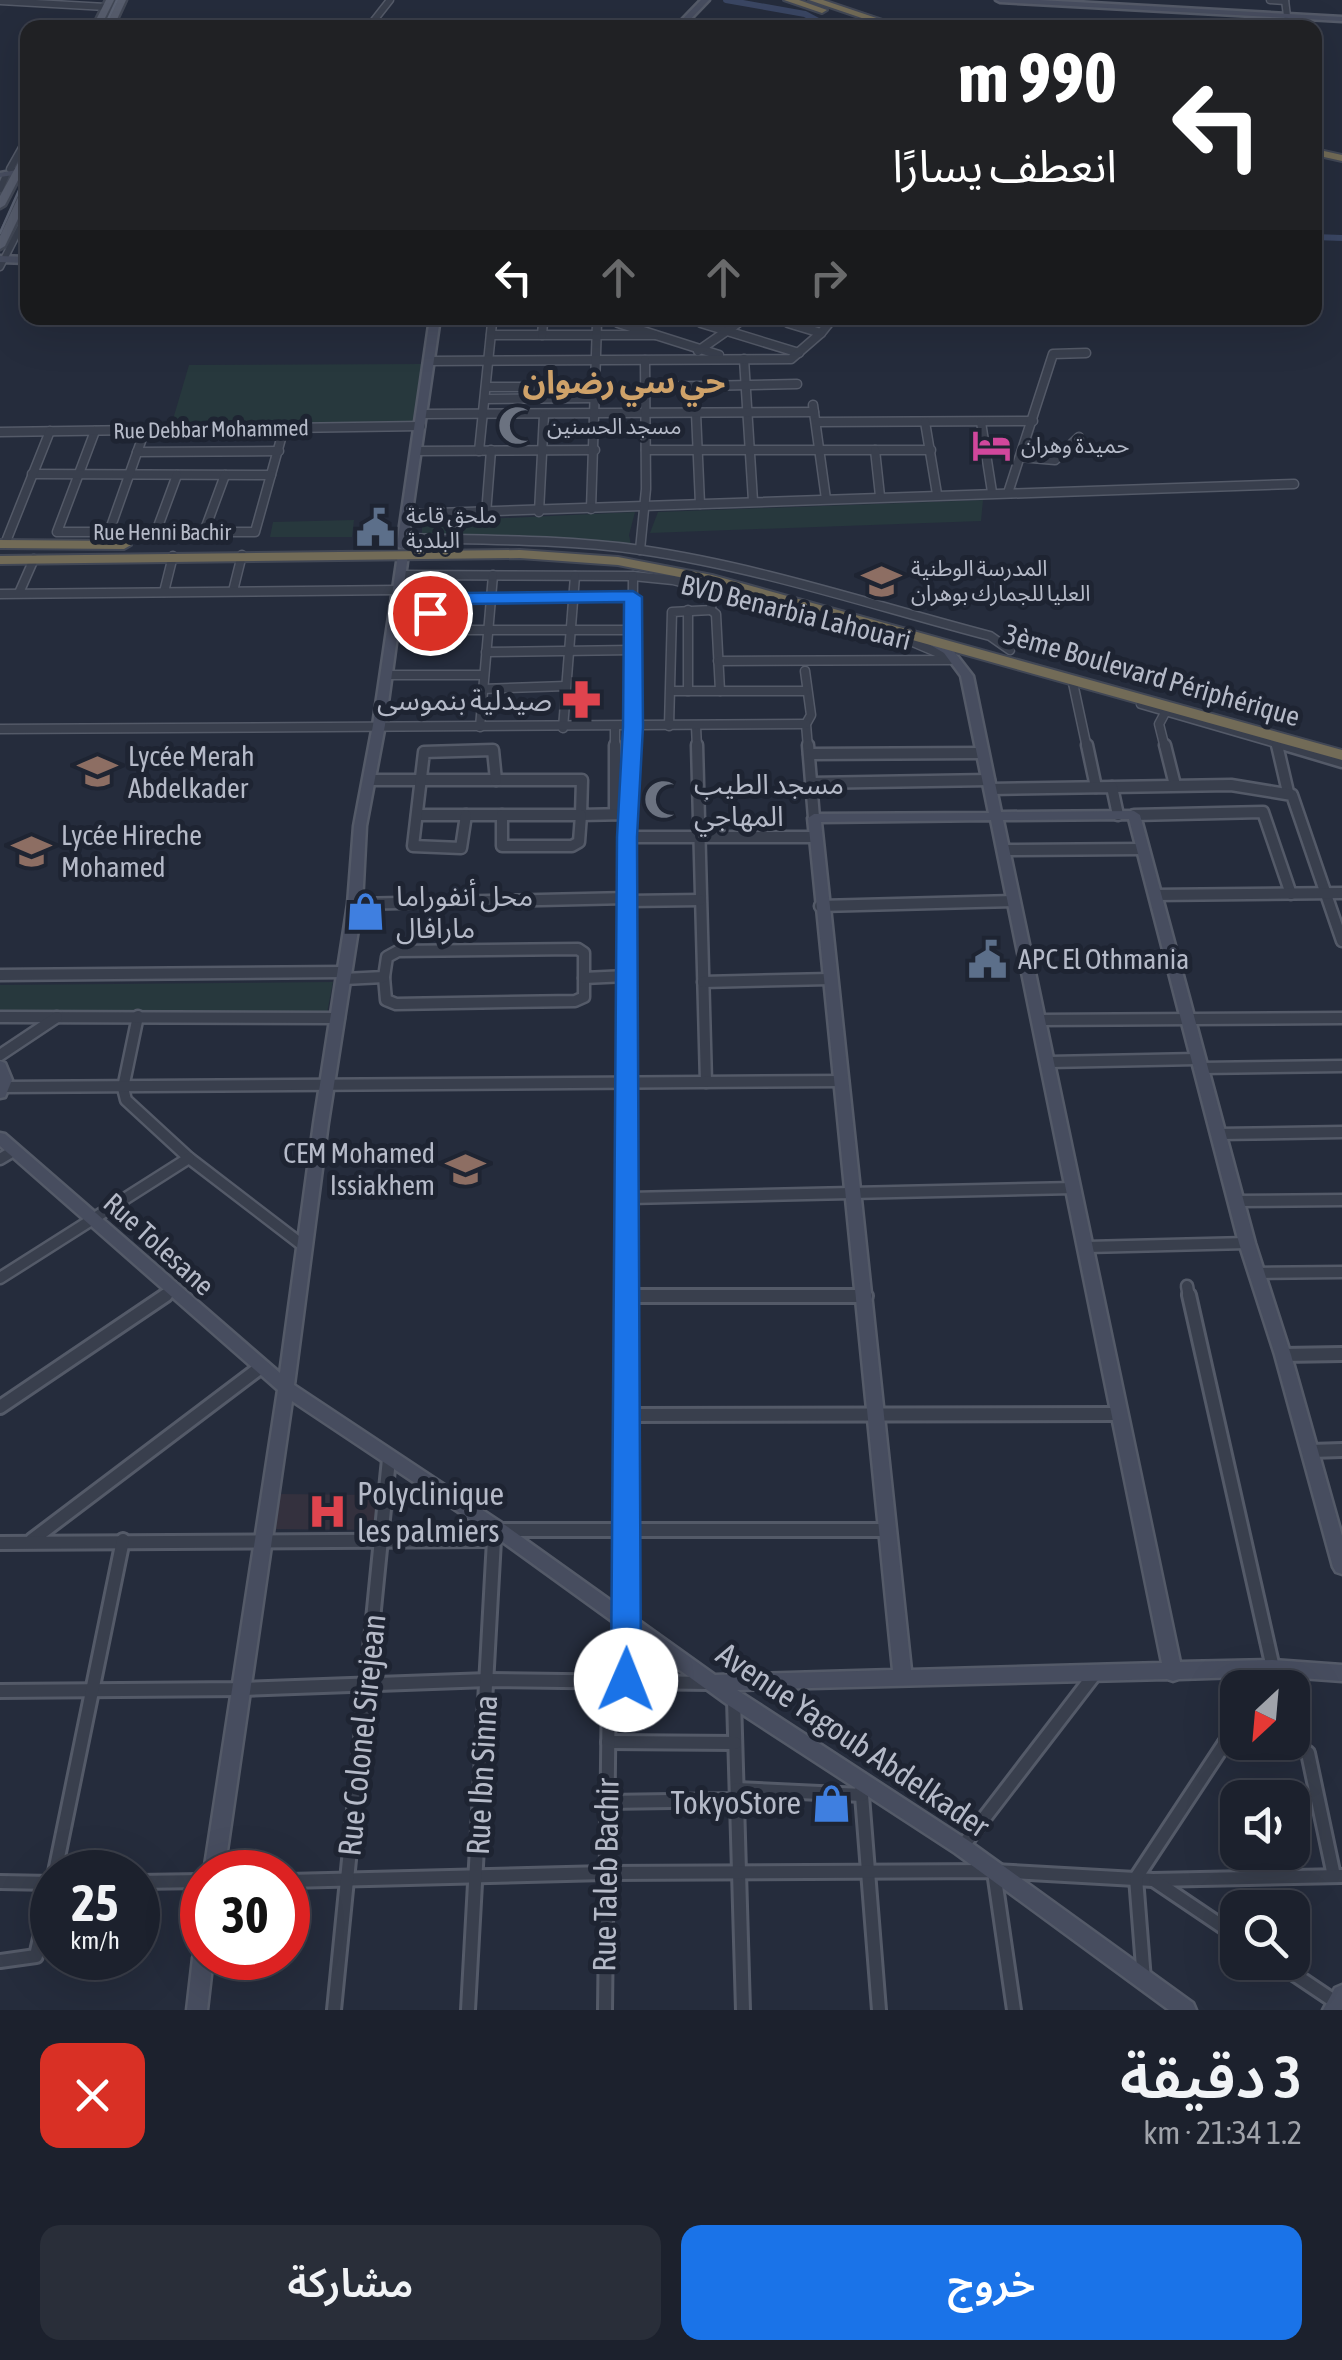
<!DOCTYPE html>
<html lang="ar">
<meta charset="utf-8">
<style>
body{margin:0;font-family:"Asap Condensed","Noto Sans Arabic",sans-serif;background:#292e39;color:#f1f3f6;direction:rtl;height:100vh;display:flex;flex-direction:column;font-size:38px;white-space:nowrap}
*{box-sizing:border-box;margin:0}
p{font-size:32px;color:#a0a3aa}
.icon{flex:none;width:55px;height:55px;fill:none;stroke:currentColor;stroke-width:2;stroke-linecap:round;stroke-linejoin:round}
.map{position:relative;height:2010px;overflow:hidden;direction:ltr}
.side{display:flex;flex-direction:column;background:#1c212d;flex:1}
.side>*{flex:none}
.hud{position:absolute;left:20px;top:20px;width:1302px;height:305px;border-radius:20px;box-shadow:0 10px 40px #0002,0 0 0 2px #3a3e49;direction:rtl;background:#202124;color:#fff;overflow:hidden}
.needle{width:65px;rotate:206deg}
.fabs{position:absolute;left:1220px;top:1670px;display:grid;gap:20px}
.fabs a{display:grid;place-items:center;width:90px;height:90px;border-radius:20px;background:#1c212d;box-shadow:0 10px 40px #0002,0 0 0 2px #3a3e49;font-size:50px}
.speed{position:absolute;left:30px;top:1850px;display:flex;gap:20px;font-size:50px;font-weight:700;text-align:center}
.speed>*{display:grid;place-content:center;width:130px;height:130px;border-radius:50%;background:#1c212d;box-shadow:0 10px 40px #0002,0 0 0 2px #3a3e49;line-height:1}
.speed small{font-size:25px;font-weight:400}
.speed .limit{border:15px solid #d22;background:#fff;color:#111}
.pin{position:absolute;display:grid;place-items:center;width:85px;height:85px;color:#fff;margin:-42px;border:5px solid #fff;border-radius:50%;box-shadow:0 2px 10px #0007}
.me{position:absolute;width:110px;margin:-55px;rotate:1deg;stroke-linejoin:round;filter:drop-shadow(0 0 8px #0008)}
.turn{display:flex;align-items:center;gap:35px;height:210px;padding:0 40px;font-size:45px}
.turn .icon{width:130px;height:130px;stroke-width:2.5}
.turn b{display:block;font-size:70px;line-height:85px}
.lanes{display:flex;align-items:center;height:95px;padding:0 40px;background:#0003;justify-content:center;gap:50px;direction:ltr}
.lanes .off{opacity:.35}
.round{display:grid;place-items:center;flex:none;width:105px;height:105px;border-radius:20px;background:#292e39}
.head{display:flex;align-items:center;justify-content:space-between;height:170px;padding:0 40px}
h1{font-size:60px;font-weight:600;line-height:75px}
.button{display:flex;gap:20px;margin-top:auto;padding:20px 40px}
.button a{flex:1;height:115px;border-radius:20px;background:#1a73e8;color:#fff;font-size:40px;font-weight:600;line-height:115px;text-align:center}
.button a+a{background:#292e39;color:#f1f3f6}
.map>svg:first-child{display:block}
</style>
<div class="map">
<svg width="1342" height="2010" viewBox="0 0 1342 2010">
<rect width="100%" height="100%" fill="#252c3c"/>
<!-- medical -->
<polygon fill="#34313e" points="278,1494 382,1495 377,1530 272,1529"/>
<!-- green -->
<g fill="#27383d">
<polygon points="422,364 413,424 171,426 189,365"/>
<polygon points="983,500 981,521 650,533 658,512"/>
<polygon points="635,512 629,535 631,545 422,537 422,522"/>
<polygon points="354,520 352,537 270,537 273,522"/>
<polygon points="333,982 327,1013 0,1014 0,985"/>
</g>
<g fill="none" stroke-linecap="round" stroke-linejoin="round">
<!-- canal -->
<g stroke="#3a4663" stroke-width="6">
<polyline points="726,0 805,14 831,28"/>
<polyline points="1315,237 1342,238"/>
</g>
<defs>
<g id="street-far3">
<polyline points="1270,0 1285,1"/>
<polyline points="1285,0 1287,16"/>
<polyline points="0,1 106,7"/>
<polyline points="593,23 622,28"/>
<polyline points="368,28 390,0"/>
<polyline points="16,172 10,169 28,137"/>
<polyline points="0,189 6,175"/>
<polyline points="0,267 28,212"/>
<polyline points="601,318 626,326"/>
<polyline points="684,318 710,326"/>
<polyline points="770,318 797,326"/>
<polyline points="435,319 493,319"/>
<polyline points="492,326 493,318"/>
<polyline points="543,326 544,318"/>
<polyline points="597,326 597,318"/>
<polyline points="735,326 746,318"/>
<polyline points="827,326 833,318"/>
</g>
<g id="street-far2">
<polyline points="618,323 719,355"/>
<polyline points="701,323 799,353"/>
<polyline points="821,333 829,323"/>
<polyline points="491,335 654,335"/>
<polyline points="542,335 543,323"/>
<polyline points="698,351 738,323"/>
<polyline points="744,359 753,501"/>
<polyline points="430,361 791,359 821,333 788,323"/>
<polyline points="486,387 595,387"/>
<polyline points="645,387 797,384"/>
<polyline points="485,399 595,398"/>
<polyline points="813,405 826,499"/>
<polyline points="696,413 700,504"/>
<polyline points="423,414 814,412"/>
<polyline points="816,422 1033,421"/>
<polyline points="925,422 937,494"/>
<polyline points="981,422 992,492"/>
<polyline points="95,431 57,532 255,532 284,428"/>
<polyline points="0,432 421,426"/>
<polyline points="646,450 931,450"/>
<polyline points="875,450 880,496"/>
<polyline points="417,451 595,450"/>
<polyline points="479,451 492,323"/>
<polyline points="137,452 279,451"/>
<polyline points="1020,457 1055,460 1079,437"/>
<polyline points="32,474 271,475"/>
<polyline points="1008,493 1053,354 1086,353"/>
<polyline points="591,509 597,323"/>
<polyline points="539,512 544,415"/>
<polyline points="408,514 1294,484"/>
<polyline points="486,514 491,450"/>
<polyline points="109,532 145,430"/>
<polyline points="156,532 177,475"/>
<polyline points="204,532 225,475"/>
<path d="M 404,538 C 483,540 563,539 641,550 C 759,567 875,606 990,636 L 1010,650"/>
<polyline points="5,544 50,431"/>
<polyline points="640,550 646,489 645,360"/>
<polyline points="400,575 633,576 673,580 901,637 955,660"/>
<polyline points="233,591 242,555"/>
<polyline points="164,592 173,556"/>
<polyline points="19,593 34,559"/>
<polyline points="0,594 398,590"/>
<polyline points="688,610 688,691"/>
<polyline points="711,610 716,614 720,691"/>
<polyline points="431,613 448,601 463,598 633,597"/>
<polyline points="391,630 633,630"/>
<polyline points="486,652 633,650"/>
<polyline points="718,661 950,660"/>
<polyline points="805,671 811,715 806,724 808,748"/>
<polyline points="385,675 484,675"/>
<polyline points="1073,683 1087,748"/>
<polyline points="482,689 566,686"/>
<polyline points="671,691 806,691"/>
<polyline points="1141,704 1293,748"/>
<polyline points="669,726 672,612 711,610 712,588"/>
<polyline points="696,726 697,748"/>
<polyline points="480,727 493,575"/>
<polyline points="615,727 615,748"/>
<polyline points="563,728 575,576"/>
<polyline points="0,729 806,724"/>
<polyline points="1276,743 1277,748"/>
<polyline points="632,748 633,576"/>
<polyline points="1165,748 1159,724 1166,711"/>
</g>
<g id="street-far1">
<polyline points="615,745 615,814"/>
<polyline points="697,745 706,1082"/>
<polyline points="808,745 814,818"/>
<polyline points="1087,745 1096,787"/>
<polyline points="1165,745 1175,785"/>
<polyline points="1277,745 1288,792"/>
<polyline points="1285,745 1342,762"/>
<polyline points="809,754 982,753"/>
<polyline points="369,780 582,780 581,815 628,814"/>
<polyline points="811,783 989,780"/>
<polyline points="1112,787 1231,785 1292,795 1342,941"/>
<polyline points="991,789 1112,787 1118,815"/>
<polyline points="417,815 502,815"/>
<polyline points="466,815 461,848 413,846 424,752 493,750 496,780"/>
<polygon points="502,815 581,815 579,842 572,846 502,846"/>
<polyline points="1134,815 1263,812 1291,894"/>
<polyline points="627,837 815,837"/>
<polyline points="1006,850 1142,849"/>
<polyline points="1155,895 1342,893"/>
<polyline points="629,901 700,900"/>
<polyline points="355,904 628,898"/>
<polyline points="820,906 1014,901"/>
<polyline points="0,975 345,972"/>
<polyline points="384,977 386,1000 396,1004 575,1001 584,997 584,978"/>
<polyline points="344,979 384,977 387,957 398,951 578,949 584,953 584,978 627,976"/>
<polyline points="703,982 830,979"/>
<polyline points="138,1016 123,1088 126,1100 189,1158 305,1247"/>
<polyline points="0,1017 339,1018"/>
<polyline points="1040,1020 1342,1018"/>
<polyline points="0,1055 57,1017"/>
<polyline points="1050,1062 1197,1059"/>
<polyline points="1201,1068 1342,1066"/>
<polyline points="4,1087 843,1081"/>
<polyline points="1219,1134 1342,1132"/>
<polyline points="0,1159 15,1150"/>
<polyline points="629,1198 1074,1188"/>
<polyline points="1236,1201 1342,1200"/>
<polyline points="1087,1247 1247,1243"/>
<polyline points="1256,1273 1342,1272"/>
<polyline points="0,1278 189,1158"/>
<polyline points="1187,1286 1189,1297"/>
<polyline points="628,1296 866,1296"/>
<polyline points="163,1297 173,1290"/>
<polyline points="626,1297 627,837 632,745"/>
</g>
<g id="street">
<polyline points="1189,1295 1273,1668 1260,1688"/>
<polyline points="628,1296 866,1296"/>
<polyline points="1283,1355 1342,1354"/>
<polyline points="0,1407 166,1295"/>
<polyline points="627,1415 1117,1414"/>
<polyline points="1311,1451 1342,1450"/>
<polyline points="32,1540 261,1367"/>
<polyline points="0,1543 494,1540 499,1530 885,1530"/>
<polyline points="626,1680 626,1295"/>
<polyline points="0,1691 242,1689 488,1680 709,1683"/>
<polyline points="734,1699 743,2010"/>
<polyline points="608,1742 735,1743"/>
<polyline points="1225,1743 1302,1749 1308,1753 1334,1876"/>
<polyline points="861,1783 879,2010"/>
<polyline points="737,1789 862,1795"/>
<polyline points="606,1802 737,1800"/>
<polyline points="962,1847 1094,1675"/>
<polyline points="55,1872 123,1540"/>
<polyline points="994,1872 1014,2010"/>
<polyline points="288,1881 605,1873 994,1871 1153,1880 1342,1876"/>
<polyline points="1155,1881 1238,1937"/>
<polyline points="0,1882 52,1883"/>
<polyline points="138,1882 202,1881"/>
<polyline points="0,1961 36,1956 52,1884"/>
<polyline points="1276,1962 1337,2003"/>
<polyline points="1144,1980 1136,1878 1238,1723"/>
<polyline points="334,2010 389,1459"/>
<polyline points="468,2010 494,1540"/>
<polyline points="605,2010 609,1681"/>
</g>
<g id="secondary">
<polygon points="701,0 709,0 682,28 674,28"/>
<polygon points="996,0 1039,0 1342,17 1342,21 1000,2"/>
<polygon points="28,168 28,173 0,177 0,173"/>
<polygon points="0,256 28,257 28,263 0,262"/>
<polygon points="430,318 440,318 407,546 402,549 397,546"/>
<path d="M 403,552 L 408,555 L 385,725 L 366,826 L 362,904 L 328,1123 L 294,1385 L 505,1525 L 715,1675 L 893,1670 L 808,818 L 814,814 L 989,813 L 961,676 L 944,653 L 927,643 L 925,641 L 931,638 L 952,649 L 973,676 L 1001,812 L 1134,811 L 1140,815 L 1255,1243 L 1291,1355 L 1342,1536 L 1342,1574 L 1336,1572 L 1333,1567 L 1275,1355 L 1239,1243 L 1129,819 L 1003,820 L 1180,1662 L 1273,1660 L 1342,1665 L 1342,1681 L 1273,1676 L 1179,1679 L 1173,1681 L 1167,1679 L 737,1690 L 969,1841 L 1193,2003 L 1196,2010 L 1169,2010 L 955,1853 L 728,1705 L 493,1535 L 292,1401 L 224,1872 L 204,1872 L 278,1390 L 0,1146 L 0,1133 L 5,1134 L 280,1373 L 314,1123 L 348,904 L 354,826 L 373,725 L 398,555 ZM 991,820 L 1162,1663 L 911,1670 L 821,822 Z"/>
<polygon points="0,1061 5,1063 12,1080 5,1097 0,1098"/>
<polygon points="202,1948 202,1958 213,1958 207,2010 187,2010 193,1958 196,1951"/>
<polygon points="1342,1985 1342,2010 1323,2010 1335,1988"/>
</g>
<g id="primary">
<polygon points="106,0 114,0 100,28 92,28"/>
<polygon points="118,0 126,0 113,28 105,28"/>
<polygon points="28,149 28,161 5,205 0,208 0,196 24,152"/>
<polygon points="28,184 28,198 5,246 0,249 0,236 23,187"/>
</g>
<g id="highway">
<polygon points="784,0 799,0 827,10 822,13"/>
<polygon points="809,0 823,0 906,28 891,28"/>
<polygon points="1315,149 1342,155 1342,161 1315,155"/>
<polygon points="0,540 124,541 131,545 124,549 0,548"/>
<polygon points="520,550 618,557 712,575 1342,750 1342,760 705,582 618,565 520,558 0,564 0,556"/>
</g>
</defs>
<!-- street-far3 casing -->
<use href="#street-far3" stroke="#545a68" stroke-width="9"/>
<!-- street-far2 casing -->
<use href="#street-far2" stroke="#545a68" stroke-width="11"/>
<!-- street-far1 casing -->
<use href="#street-far1" stroke="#545a68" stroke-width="15"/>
<!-- street casing -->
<use href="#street" stroke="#545a68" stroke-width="18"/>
<!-- secondary casing -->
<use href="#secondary" stroke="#545a68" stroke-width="5"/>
<!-- primary casing -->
<use href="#primary" stroke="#424856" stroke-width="5"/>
<!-- highway casing -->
<use href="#highway" stroke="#414755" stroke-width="4"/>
<!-- street-far3 -->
<use href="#street-far3" stroke="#393f4d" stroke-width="6"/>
<!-- street-far2 -->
<use href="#street-far2" stroke="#393f4d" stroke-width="8"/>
<!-- street-far1 -->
<use href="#street-far1" stroke="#393f4d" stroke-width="10"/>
<!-- street -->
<use href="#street" stroke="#393f4d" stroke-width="12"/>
<!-- secondary -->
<use href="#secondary" fill="#474d5f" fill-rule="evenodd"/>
<!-- primary -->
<use href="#primary" fill="#575d6d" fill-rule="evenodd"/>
<!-- highway -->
<use href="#highway" fill="#726b57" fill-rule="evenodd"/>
<!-- tram -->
<g stroke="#5b6273" stroke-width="2.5">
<polyline points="104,28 117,0"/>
<polyline points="0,233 28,170"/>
</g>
</g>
<!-- route -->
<polygon fill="#1a73e8" stroke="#114b97" stroke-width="2.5" points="633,591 642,597 643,727 637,837 641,1680 637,1690 626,1694 616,1690 611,1680 617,837 623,727 624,602 463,604 430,618 421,613 442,597 463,593"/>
<!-- icons -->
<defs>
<symbol id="mosque-bare" viewBox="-9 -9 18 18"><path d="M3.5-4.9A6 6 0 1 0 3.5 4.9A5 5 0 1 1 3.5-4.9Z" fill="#6b7280" stroke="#1e2432" stroke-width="2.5" paint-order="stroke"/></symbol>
<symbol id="hotel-bare" viewBox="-9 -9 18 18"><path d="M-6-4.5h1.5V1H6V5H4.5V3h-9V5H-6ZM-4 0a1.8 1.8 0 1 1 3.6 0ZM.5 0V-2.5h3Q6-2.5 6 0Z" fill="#d1479c" stroke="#1e2432" stroke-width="2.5" paint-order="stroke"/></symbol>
<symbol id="civic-bare" viewBox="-9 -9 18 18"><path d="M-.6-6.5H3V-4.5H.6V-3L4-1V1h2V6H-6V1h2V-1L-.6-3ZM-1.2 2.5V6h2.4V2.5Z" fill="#5c6f8a" stroke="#1e2432" stroke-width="2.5" paint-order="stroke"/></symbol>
<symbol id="university-bare" viewBox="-9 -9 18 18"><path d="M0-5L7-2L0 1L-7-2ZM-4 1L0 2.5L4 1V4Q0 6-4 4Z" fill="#8d6e63" stroke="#1e2432" stroke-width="2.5" paint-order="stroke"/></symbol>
<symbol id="pharmacy-bare" viewBox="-9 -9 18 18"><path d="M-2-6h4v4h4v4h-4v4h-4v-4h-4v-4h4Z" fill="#e0444e" stroke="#1e2432" stroke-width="2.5" paint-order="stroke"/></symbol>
<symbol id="school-bare" viewBox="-9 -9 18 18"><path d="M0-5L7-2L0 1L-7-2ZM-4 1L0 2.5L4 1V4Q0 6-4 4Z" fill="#8d6e63" stroke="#1e2432" stroke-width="2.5" paint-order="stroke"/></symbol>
<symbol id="shop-bare" viewBox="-9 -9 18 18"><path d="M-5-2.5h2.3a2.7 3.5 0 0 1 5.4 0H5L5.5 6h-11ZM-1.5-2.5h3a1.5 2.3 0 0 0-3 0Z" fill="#3f7fe0" stroke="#1e2432" stroke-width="2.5" paint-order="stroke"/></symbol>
<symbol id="hospital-bare" viewBox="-9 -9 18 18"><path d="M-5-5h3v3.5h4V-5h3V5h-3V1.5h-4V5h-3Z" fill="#e0444e" stroke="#1e2432" stroke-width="2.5" paint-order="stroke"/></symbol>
</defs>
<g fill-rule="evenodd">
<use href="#mosque-bare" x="490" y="398" width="55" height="55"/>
<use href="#hotel-bare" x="964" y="418" width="55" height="55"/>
<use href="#civic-bare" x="348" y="500" width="55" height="55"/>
<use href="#university-bare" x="854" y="554" width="55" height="55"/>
<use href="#pharmacy-bare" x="554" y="672" width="55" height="55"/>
<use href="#school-bare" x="70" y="744" width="55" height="55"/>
<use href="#mosque-bare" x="636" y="772" width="55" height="55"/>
<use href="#school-bare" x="4" y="824" width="55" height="55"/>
<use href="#shop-bare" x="338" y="884" width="55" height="55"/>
<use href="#civic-bare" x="960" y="932" width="55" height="55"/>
<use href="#school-bare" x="438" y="1142" width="55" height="55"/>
<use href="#hospital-bare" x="300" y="1484" width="55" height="55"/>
<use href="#shop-bare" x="804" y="1776" width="55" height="55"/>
</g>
<g text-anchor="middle" stroke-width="10" stroke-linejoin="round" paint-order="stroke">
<!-- far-poi labels -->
<g font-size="22" fill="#b5bac8" stroke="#1e2432" text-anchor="start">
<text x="547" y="434">مسجد الحسنين</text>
<text x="1021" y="453">حميدة وهران</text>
<text x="406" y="523">ملحق قاعة<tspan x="406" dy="25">البلدية</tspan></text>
<text x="911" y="576">المدرسة الوطنية<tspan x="911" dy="25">العليا للجمارك بوهران</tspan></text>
</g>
<!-- far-street labels -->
<g font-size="22" fill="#b5bac8" stroke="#1e2432">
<text transform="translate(211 429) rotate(-1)" y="8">Rue Debbar Mohammed</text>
<text x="162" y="540">Rue Henni Bachir</text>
</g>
<!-- street labels -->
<g font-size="28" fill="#b5bac8" stroke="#1e2432">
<text transform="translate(796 612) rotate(14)" y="10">BVD Benarbia Lahouari</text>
<text transform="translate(1152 675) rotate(16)" y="10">3ème Boulevard Périphérique</text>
<text transform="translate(159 1244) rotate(42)" y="10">Rue Tolesane</text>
</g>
<!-- poi labels -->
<g font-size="28" fill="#b5bac8" stroke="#1e2432" text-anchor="start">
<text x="552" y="710" text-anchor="end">صيدلية بنموسى</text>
<text x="128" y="766">Lycée Merah<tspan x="128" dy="32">Abdelkader</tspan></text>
<text x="694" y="794">مسجد الطيب<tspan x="694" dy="32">المهاجي</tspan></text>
<text x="61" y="845">Lycée Hireche<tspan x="61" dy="32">Mohamed</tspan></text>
<text x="396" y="906">محل أنفوراما<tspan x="396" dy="32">مارافال</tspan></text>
<text x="1018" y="969">APC El Othmania</text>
<text x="435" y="1163" text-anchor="end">CEM Mohamed<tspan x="435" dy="32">Issiakhem</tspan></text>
</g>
<!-- far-district labels -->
<g font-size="32" font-weight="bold" fill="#cfa269" stroke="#1e2432">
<text x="624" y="393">حي سي رضوان</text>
</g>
<!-- near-poi labels -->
<g font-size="32" fill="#b5bac8" stroke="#1e2432" text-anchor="start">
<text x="357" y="1505">Polyclinique<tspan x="357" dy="37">les palmiers</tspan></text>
<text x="801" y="1814" text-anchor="end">TokyoStore</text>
</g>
<!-- near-street labels -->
<g font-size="32" fill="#b5bac8" stroke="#1e2432">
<text transform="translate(362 1735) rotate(-84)" y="11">Rue Colonel Sirejean</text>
<text transform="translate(853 1740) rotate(34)" y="11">Avenue Yagoub Abdelkader</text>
<text transform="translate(482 1775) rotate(-87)" y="11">Rue Ibn Sinna</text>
<text transform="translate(606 1875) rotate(-89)" y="11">Rue Taleb Bachir</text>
</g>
</g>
</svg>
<div class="fabs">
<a><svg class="needle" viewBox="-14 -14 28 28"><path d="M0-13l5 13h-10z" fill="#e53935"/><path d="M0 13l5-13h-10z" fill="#a0a3aa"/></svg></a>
<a><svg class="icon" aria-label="sound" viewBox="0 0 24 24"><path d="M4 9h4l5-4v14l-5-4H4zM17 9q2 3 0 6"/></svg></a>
<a><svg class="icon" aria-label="search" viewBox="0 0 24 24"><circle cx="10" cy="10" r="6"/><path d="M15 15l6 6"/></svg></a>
</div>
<div class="speed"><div>25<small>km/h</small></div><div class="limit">30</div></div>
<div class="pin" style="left:430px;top:613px;background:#d93025"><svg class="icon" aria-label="arrive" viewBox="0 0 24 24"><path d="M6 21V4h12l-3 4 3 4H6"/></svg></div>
<svg class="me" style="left:626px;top:1680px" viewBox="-20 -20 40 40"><circle r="19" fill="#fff"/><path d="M0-13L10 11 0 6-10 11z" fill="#1a73e8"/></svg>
<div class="hud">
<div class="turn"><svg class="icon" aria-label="left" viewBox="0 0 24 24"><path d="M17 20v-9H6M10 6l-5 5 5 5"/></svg><div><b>990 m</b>انعطف يسارًا</div></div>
<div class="lanes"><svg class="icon" aria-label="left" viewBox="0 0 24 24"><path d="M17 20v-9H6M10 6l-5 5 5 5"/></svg><svg class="icon off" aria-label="ahead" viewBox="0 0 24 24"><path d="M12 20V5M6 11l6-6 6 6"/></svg><svg class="icon off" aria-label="ahead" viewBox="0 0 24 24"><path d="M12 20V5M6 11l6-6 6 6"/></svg><svg class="icon off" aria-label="right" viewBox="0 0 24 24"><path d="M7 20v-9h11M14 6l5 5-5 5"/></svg></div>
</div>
</div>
<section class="side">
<div class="head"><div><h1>3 دقيقة</h1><p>1.2 km · 21:34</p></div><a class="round" style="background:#d93025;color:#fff"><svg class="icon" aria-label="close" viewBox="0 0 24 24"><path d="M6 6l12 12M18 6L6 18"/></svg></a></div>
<div class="button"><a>خروج</a><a>مشاركة</a></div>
</section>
